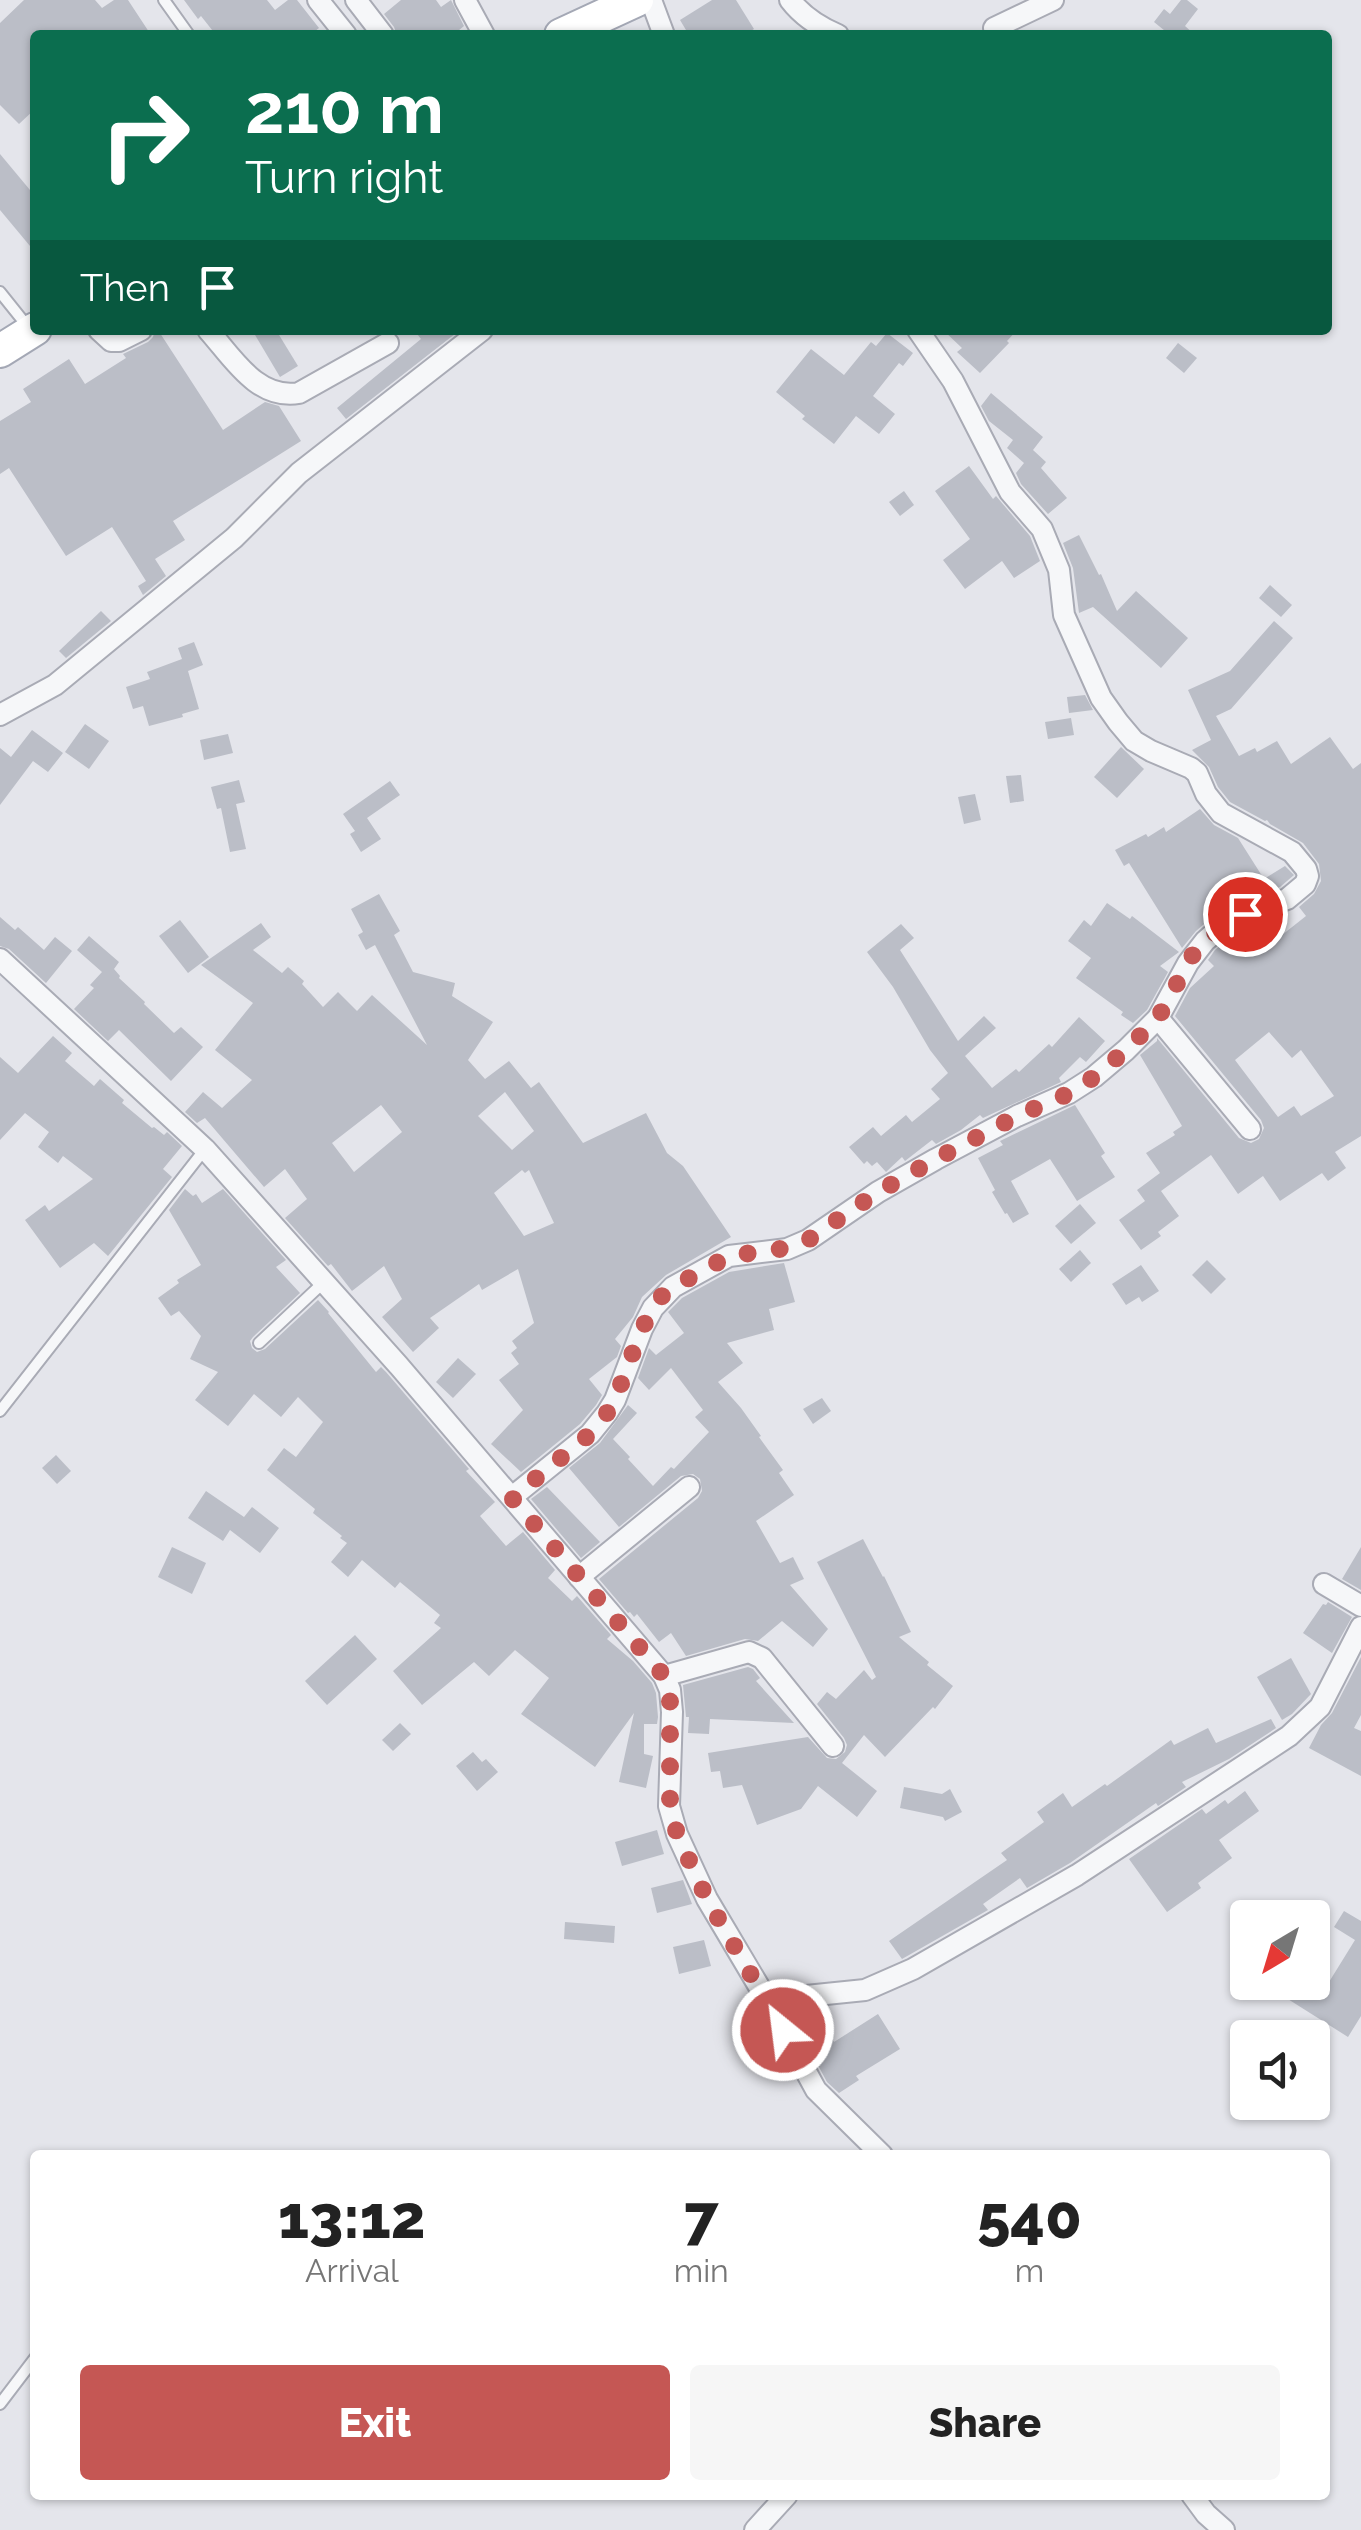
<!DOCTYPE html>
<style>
body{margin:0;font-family:Raleway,sans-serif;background:#f6f6f6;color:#222;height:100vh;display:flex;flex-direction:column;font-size:38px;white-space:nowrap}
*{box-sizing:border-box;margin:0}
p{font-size:32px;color:#767676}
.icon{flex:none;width:55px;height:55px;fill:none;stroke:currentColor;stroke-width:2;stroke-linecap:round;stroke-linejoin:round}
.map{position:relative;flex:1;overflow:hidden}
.panel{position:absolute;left:30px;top:2150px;width:1300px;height:350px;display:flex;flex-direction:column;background:#fff;border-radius:10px;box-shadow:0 2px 8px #0004}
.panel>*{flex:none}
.hud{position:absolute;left:30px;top:30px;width:1302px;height:305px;border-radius:10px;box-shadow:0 2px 8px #0004;background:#0b6e4f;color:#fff;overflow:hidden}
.needle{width:65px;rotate:218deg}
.fabs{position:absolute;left:1230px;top:1900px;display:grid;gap:20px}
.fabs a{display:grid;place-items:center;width:100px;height:100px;border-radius:10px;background:#fff;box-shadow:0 2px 8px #0004;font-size:50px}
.pin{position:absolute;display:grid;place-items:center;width:85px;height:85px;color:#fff;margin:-42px;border:5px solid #fff;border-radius:50%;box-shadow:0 2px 10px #0007}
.me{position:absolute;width:110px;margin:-55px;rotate:331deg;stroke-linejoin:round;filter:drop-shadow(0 0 8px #0008)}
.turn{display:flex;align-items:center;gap:35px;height:210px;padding:0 50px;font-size:45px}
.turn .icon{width:130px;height:130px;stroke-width:2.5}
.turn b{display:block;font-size:70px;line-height:85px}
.then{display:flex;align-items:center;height:95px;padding:0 50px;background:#0003;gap:20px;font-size:38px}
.eta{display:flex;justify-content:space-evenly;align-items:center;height:170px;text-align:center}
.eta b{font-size:60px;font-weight:800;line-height:70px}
.cta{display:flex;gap:20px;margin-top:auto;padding:20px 50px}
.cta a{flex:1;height:115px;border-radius:10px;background:#c55754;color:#fff;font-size:40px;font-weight:800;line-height:115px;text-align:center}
.cta a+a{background:#f6f6f6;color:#222}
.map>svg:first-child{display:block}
</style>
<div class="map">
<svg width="1361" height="2530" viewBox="0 0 1361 2530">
<rect width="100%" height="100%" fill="#e4e5eb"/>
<!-- building -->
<g fill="#bbbec7" fill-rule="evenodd">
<polygon points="24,0 95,0 102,8 114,0 128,0 151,35 35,35 35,109 19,124 0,105 0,23"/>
<polygon points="184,0 267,0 275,10 288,0 297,0 319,28 310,35 216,35 201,16 198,19"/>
<polygon points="401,0 436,0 441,7 451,0 464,26 453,35 397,35 394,27 384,14"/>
<polygon points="712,0 736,0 754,29 744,35 689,35 680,20"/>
<polygon points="1181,0 1187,0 1198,9 1185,26 1195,35 1170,35 1154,22 1164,9 1170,14"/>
<polygon points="0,154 35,196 35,252 0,210"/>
<polygon points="155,330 158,330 223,430 265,402 279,406 301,441 173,521 185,540 155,559 166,576 143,595 138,586 146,581 112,527 66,556 9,468 0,474 0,421 31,402 23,389 69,359 85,384 126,358 123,354 148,342 153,337"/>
<polygon points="252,330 276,330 298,366 280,377"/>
<polygon points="414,330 460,330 346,419 337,408 421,339"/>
<polygon points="943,330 1017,330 1007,341 1009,343 980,373 957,352 962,348"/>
<polygon points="887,333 913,353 903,366 899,363 873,396 895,414 879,434 856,416 834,444 802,419 805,416 776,392 811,349 844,375 871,342 876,346"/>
<polygon points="1178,343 1197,358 1184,373 1166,358"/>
<polygon points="991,393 1043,437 1033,450 1046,462 1041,468 1067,498 1048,514 1021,484 1016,473 1024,463 1007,448 1013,440 989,421 981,406"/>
<polygon points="969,466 993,499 996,496 1030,536 1040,561 1014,578 1002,561 965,589 943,560 970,539 935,491"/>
<polygon points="904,491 914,505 900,516 889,502"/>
<polygon points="1079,535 1099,575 1101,574 1117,611 1136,591 1188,638 1161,668 1093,607 1079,613 1073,568 1063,543"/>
<polygon points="1270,585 1292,605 1281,617 1259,598"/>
<polygon points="101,611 111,621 66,658 59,651"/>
<path d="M 1274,621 L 1293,638 L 1231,709 L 1216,716 L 1239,756 L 1255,748 L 1257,752 L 1277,741 L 1291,764 L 1330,737 L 1353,769 L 1361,763 L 1361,1136 L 1335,1152 L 1346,1168 L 1328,1181 L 1322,1173 L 1280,1201 L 1263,1176 L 1238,1194 L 1211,1155 L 1161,1191 L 1179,1216 L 1158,1232 L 1161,1236 L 1141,1250 L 1119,1220 L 1145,1201 L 1137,1190 L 1160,1173 L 1146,1153 L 1175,1135 L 1173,1132 L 1182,1126 L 1140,1055 L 1157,1041 L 1157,1038 L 1239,1138 L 1251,1143 L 1259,1139 L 1264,1128 L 1261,1120 L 1175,1016 L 1190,988 L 1214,966 L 1208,960 L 1215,950 L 1234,934 L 1267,921 L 1282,935 L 1306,916 L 1299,907 L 1314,894 L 1321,881 L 1319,864 L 1303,843 L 1270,824 L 1267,820 L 1265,821 L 1230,802 L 1218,787 L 1209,767 L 1192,750 L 1211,740 L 1188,690 L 1230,671 ZM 1269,1032 L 1292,1058 L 1301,1050 L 1334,1096 L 1301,1116 L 1294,1106 L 1278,1117 L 1235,1060 Z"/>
<polygon points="194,642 203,665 188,671 199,709 182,714 183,717 149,726 143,706 133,709 126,687 150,679 147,672 182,659 178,648"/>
<polygon points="1085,695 1093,710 1069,713 1067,697"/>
<polygon points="1071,718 1074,735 1048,739 1045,722"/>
<polygon points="85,724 109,741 89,769 65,752"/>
<polygon points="32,730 63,753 48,772 33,761 0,805 0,748 11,757"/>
<polygon points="228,734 233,753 204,760 200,740"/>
<polygon points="1121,747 1144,769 1117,798 1094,777"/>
<polygon points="1021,775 1024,801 1010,803 1006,776"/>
<polygon points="239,780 245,802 236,804 246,849 230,852 221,808 217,809 211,787"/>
<polygon points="390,781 400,795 367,818 381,839 361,852 350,834 355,831 343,814"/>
<polygon points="975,794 981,820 964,824 958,797"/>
<polygon points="1200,809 1214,825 1238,838 1264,879 1285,866 1294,875 1280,887 1219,911 1196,931 1182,948 1129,863 1124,866 1115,850 1146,834 1148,837 1164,827 1166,832"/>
<path d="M 379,894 L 400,931 L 394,935 L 413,972 L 455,983 L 452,996 L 493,1022 L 468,1060 L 485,1079 L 509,1061 L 531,1088 L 539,1082 L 583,1143 L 646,1113 L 667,1153 L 683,1166 L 731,1237 L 666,1275 L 642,1297 L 633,1317 L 615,1339 L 621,1346 L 617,1357 L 589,1379 L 602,1395 L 596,1405 L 580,1424 L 521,1472 L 491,1444 L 523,1410 L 499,1380 L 519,1364 L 511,1353 L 517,1348 L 512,1341 L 534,1323 L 518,1269 L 482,1290 L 479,1284 L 430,1318 L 439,1328 L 413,1352 L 382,1317 L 402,1299 L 384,1266 L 352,1291 L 331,1264 L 328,1266 L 285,1218 L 307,1199 L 285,1169 L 264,1187 L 205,1118 L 197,1123 L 185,1112 L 203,1092 L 222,1108 L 252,1080 L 215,1050 L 253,1003 L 201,965 L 261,923 L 271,937 L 253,950 L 282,973 L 288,967 L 304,981 L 302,984 L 323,1007 L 338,992 L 357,1011 L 372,995 L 427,1045 L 375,945 L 366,950 L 358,935 L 363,932 L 351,909 ZM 505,1092 L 534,1131 L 512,1150 L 478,1116 ZM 381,1105 L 402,1132 L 354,1172 L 332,1143 ZM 522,1170 L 525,1173 L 529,1170 L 554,1223 L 524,1236 L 494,1193 Z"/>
<polygon points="1107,903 1130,919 1132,916 1179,952 1160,966 1168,972 1147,1010 1133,1023 1121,1015 1123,1012 1076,978 1091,958 1068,941 1084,920 1091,926"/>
<polygon points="0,917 15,930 18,927 44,950 55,937 72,951 46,983 9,949 0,946"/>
<polygon points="180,920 209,957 188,973 159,936"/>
<polygon points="901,924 914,938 900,950 958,1041 984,1016 996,1028 965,1056 992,1088 1016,1069 1019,1072 1049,1044 1052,1047 1079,1017 1105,1041 1086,1062 1080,1057 1059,1078 1061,1082 983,1118 980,1115 961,1130 936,1144 932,1140 905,1161 902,1157 886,1172 877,1162 872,1166 867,1161 864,1164 849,1147 873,1127 881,1136 906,1115 912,1122 940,1099 931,1089 948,1073 930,1050 893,987 867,952"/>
<polygon points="89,936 119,962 114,969 120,976 119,978 145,1002 144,1004 174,1033 181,1027 203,1047 171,1081 119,1030 108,1041 74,1009 94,988 90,985 102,972 77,950"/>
<polygon points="53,1036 72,1053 65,1061 94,1086 100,1079 124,1100 122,1103 152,1128 154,1127 164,1135 167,1132 182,1146 163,1169 172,1177 108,1256 94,1243 60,1268 25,1220 45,1205 49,1211 93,1179 63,1156 58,1163 38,1147 49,1132 25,1113 0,1140 0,1057 18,1073"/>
<polygon points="1075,1105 1105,1153 1101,1156 1115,1177 1077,1201 1050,1159 1011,1181 1029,1214 1013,1223 1007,1213 1005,1214 992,1192 995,1190 978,1158 1003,1145 1000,1141"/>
<polygon points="185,1189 193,1196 196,1194 202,1203 223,1189 286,1260 276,1267 300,1293 253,1337 250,1341 252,1348 257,1352 265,1349 318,1300 329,1312 328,1313 376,1372 381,1367 386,1372 469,1469 466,1471 495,1502 480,1516 506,1546 523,1532 555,1570 548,1578 572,1601 577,1596 611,1635 607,1639 633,1661 652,1683 656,1693 658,1717 657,1724 644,1724 644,1754 653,1756 646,1788 619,1782 634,1713 595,1767 521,1714 549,1678 515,1650 489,1676 474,1662 422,1705 393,1671 441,1628 434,1623 440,1615 400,1582 395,1588 362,1560 348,1577 331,1562 347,1543 340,1538 342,1536 313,1513 315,1509 267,1470 284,1448 296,1457 323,1422 298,1397 281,1417 254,1394 228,1426 195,1400 218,1372 190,1359 201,1336 179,1311 171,1316 158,1298 179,1283 177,1280 201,1265 169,1210"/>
<polygon points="1080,1204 1096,1223 1071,1244 1055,1226"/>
<polygon points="1080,1250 1091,1263 1071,1282 1059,1269"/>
<polygon points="1207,1260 1226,1279 1211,1294 1192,1275"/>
<polygon points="784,1263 795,1302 769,1309 774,1330 727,1343 743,1363 718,1382 741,1408 761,1436 759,1437 783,1470 779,1473 794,1495 756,1521 780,1563 793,1557 804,1579 790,1585 828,1629 813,1647 782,1621 758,1641 745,1639 686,1656 671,1633 659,1642 637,1614 634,1617 630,1612 628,1613 599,1579 698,1498 702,1491 700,1479 693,1474 681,1476 619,1527 569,1468 600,1443 628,1405 637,1413 613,1439 630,1457 628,1459 653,1486 671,1467 674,1469 709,1432 695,1417 703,1410 671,1368 649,1390 638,1378 649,1348 656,1355 684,1333 668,1312 682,1298 729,1272"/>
<polygon points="1141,1265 1159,1291 1142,1302 1139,1297 1126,1305 1112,1284"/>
<polygon points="458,1358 476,1374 453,1398 436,1382"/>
<polygon points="822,1398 831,1411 813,1424 803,1409"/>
<polygon points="56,1455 71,1471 57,1484 42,1468"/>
<polygon points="547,1487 600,1542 581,1558 531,1499"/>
<polygon points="206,1491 244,1517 252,1507 279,1528 260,1553 230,1530 223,1541 188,1518"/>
<polygon points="863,1539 883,1577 884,1576 911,1632 899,1637 929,1662 927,1665 953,1686 935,1709 933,1707 885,1757 864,1735 842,1763 877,1791 857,1817 818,1786 801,1809 757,1825 742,1785 723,1788 720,1771 711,1772 708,1753 808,1737 827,1758 836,1759 845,1752 847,1745 844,1738 817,1704 827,1692 836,1699 864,1670 872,1680 876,1677 817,1562"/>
<polygon points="172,1547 206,1563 192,1594 158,1577"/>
<polygon points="1361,1547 1361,1590 1342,1579"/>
<polygon points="1328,1602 1352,1617 1332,1653 1303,1633 1323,1604 1326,1605"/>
<polygon points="355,1635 377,1659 327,1705 305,1681"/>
<polygon points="1361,1657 1361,1715 1354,1728 1361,1731 1361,1776 1309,1748 1321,1725 1332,1713"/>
<polygon points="1291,1658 1311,1694 1292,1714 1282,1720 1257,1677"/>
<polygon points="748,1667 753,1669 760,1678 756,1681 794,1723 710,1719 709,1734 688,1733 689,1717 686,1717 683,1685"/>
<polygon points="1271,1719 1276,1728 1229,1759 1182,1782 1186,1787 1158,1806 1156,1803 1070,1863 1027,1888 1020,1878 983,1904 988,1910 902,1959 889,1941 1007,1860 1001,1853 1044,1822 1037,1812 1063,1793 1072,1807 1105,1784 1107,1786 1171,1740 1174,1745 1208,1728 1216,1743"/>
<polygon points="400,1723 411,1734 393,1751 382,1740"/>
<polygon points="473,1752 482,1762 486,1759 498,1772 477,1791 456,1766"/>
<polygon points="904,1787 942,1794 950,1789 962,1812 945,1821 943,1817 900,1808"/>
<polygon points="1245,1791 1259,1811 1219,1840 1232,1858 1198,1883 1201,1888 1167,1912 1129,1859 1202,1809 1206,1814 1225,1800 1228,1804"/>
<polygon points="657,1830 664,1854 622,1866 615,1842"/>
<polygon points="683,1880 692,1904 657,1913 651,1888"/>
<polygon points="1344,1911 1361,1921 1361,2016 1348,2037 1261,1982 1329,1982 1355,1940 1334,1927"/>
<polygon points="565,1922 615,1926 614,1943 564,1939"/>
<polygon points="704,1940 711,1966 679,1974 673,1947"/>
<polygon points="817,2014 834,2042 878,2014 900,2049 856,2076 859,2080 839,2093 827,2082 797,2026"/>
</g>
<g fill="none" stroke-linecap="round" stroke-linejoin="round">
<defs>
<g id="lane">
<polyline points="164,0 189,35"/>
<polyline points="0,292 28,327"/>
<polyline points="259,1343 324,1282"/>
<polyline points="0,1411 205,1149"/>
<polyline points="0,2404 35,2358"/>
</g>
<g id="street">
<polyline points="318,0 346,35"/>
<polyline points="356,0 383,35"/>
<polyline points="465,0 484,35"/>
<polyline points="651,0 664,35"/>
<path d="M 790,0 C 803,17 819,27 838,35"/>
<polyline points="994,28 1053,0"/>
<polyline points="99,330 111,341 119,341 141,330"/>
<path d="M 208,330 C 233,358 257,400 299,393 L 388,343"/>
<polyline points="0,715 55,685 234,538 299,473 482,330"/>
<polyline points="0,959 205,1149 399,1366 664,1676 670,1690 672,1712 669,1806 677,1834 707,1899 767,2000 816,2090 882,2155"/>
<polyline points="1158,1018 1250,1129"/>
<polyline points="512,1497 590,1434 607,1413 615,1400 642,1329 653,1308 673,1287 729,1256 787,1249 808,1240 878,1192 936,1159 1017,1116 1069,1093 1094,1077 1126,1050 1158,1018 1188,963 1205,941 1227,922 1287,899 1305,884 1308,876 1306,869 1292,852 1221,813 1206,794 1197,773 1191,768 1151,751 1134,741 1118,722 1101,698 1064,615 1059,570 1042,529 1010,492 953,381 918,330"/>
<polyline points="579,1577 689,1487"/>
<polyline points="1324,1584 1361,1606"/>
<polyline points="664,1676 749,1652 762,1658 833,1746"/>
<polyline points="767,2000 865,1990 913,1969 1077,1875 1289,1736 1320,1707 1361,1627"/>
<polyline points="1192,2495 1206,2514 1224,2530"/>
<polyline points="755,2530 787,2495"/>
</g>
<g id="primary">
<polyline points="561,35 637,0"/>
<polyline points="0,351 35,329"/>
</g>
</defs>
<!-- lane casing -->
<use href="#lane" stroke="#a9abb5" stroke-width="14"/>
<!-- street casing -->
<use href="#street" stroke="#a9abb5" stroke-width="24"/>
<!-- primary casing -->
<use href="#primary" stroke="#a4a8b5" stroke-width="36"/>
<!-- lane -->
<use href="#lane" stroke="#f6f7f9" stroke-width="10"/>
<!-- street -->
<use href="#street" stroke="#f6f7f9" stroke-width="20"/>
<!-- primary -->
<use href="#primary" stroke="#fff" stroke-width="32"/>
</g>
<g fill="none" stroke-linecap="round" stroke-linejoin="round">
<!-- route -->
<polyline stroke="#c55754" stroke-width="18" stroke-dasharray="0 32.4" points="783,2030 707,1899 677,1834 670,1806 670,1690 664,1676 512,1498 590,1434 607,1413 615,1400 642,1328 662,1296 673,1287 729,1256 787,1248 808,1240 878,1192 936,1159 1017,1116 1070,1093 1094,1077 1126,1050 1158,1018 1196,949 1228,922 1245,914"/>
</g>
</svg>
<div class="fabs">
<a><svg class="needle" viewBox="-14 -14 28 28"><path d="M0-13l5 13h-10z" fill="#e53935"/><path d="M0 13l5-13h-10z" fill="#767676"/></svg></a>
<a><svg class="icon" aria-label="sound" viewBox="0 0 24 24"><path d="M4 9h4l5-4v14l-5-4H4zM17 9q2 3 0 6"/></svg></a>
</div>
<div class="pin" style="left:1245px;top:914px;background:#d93025"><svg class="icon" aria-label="arrive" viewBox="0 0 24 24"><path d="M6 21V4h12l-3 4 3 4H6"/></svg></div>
<svg class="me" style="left:783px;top:2030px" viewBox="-20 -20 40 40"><circle r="17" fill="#c55754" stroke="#fff" stroke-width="3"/><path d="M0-11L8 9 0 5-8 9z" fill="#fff"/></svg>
<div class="hud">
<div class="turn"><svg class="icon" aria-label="right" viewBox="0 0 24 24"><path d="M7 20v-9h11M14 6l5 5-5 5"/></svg><div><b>210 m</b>Turn right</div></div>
<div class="then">Then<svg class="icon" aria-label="arrive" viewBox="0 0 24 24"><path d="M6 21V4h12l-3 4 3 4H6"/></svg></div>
</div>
<section class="panel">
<div class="eta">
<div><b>13:12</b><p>Arrival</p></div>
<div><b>7</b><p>min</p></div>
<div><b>540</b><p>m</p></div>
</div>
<div class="cta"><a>Exit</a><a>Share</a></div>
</section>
</div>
